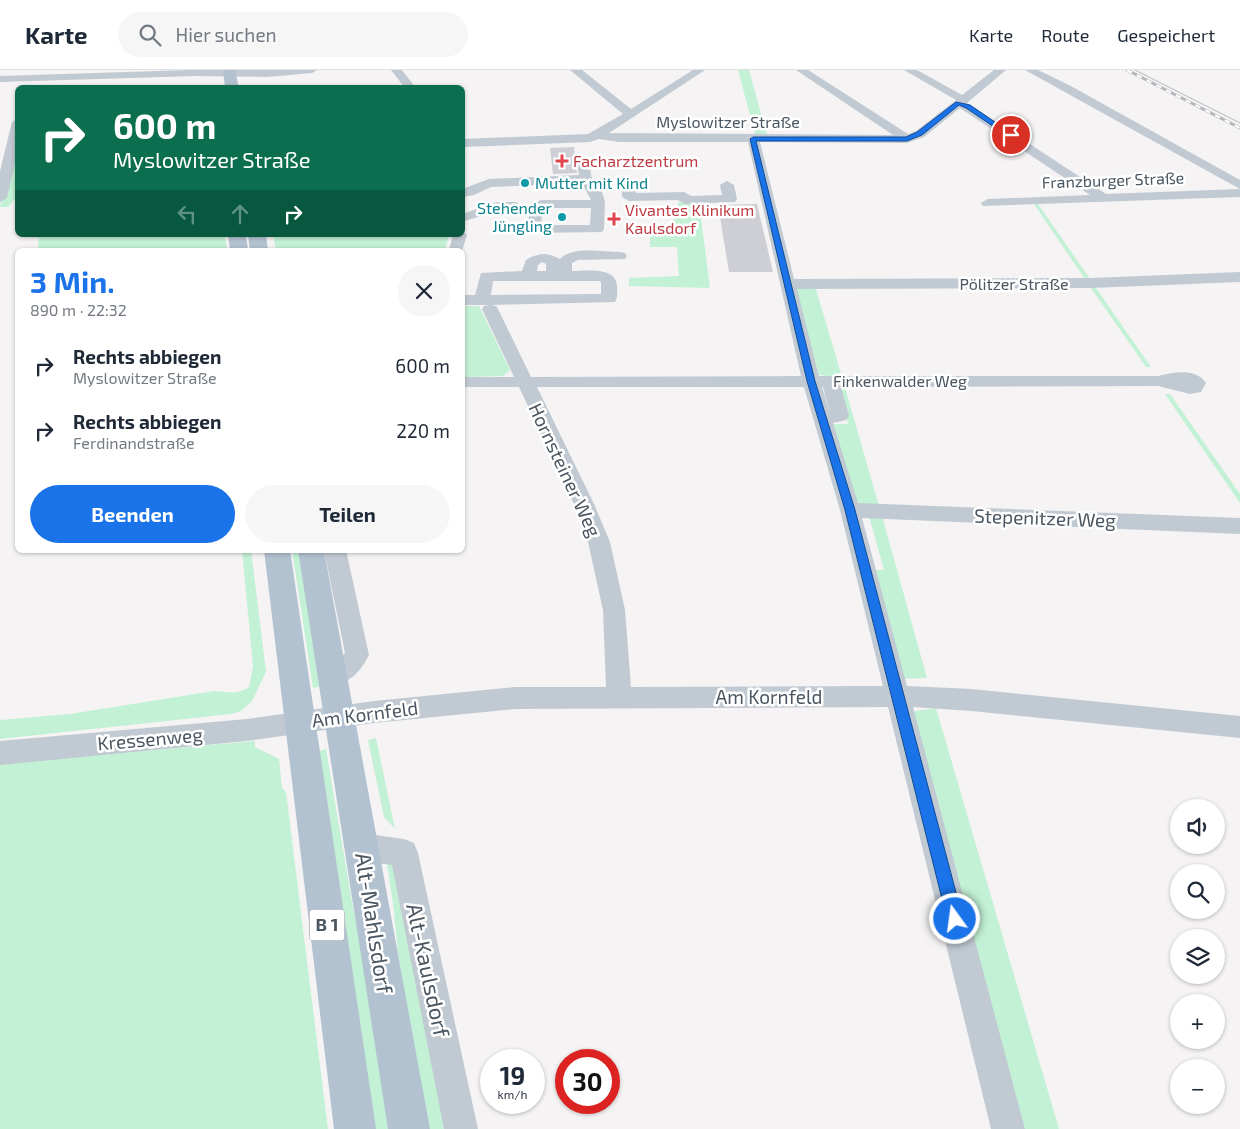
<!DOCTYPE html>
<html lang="de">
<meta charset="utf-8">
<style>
body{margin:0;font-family:"Exo 2",sans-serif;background:#f6f6f7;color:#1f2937;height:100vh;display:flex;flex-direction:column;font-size:19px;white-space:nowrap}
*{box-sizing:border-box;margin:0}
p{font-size:16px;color:#747a83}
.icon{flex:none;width:28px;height:28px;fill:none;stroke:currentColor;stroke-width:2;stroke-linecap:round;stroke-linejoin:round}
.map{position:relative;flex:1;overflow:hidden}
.sheet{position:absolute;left:15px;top:178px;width:450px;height:305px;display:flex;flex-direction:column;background:#fff;border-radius:8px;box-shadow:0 1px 4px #0004}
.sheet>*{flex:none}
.hud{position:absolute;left:15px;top:15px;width:450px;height:152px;border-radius:8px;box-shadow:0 1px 4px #0004;background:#0b6e4f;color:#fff;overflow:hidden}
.buttons{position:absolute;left:1170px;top:729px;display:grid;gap:10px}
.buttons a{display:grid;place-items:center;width:55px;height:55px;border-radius:50%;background:#fff;box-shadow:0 1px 4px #0004;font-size:25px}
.speed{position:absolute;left:480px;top:979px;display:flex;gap:10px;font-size:25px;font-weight:700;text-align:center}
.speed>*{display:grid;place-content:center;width:65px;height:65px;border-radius:50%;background:#fff;box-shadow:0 1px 4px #0004;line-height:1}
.speed small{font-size:12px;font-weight:400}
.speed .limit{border:8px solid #d22;background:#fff;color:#111}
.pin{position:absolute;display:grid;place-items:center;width:42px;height:42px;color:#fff;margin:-21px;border:2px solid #fff;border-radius:50%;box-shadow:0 1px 5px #0007}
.me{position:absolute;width:55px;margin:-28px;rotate:346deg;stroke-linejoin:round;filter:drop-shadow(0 0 4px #0008)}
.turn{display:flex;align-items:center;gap:18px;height:105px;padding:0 15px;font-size:22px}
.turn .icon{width:65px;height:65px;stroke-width:2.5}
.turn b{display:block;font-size:35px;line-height:42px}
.lanes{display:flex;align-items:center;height:48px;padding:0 15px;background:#0003;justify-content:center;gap:25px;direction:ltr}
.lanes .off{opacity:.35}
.round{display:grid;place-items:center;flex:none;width:52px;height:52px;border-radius:26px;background:#f6f6f7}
.overview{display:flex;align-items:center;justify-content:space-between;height:85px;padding:0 15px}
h1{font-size:30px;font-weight:700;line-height:38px;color:#1a73e8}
.button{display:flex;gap:10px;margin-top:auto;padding:10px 15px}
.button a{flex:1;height:58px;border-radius:30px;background:#1a73e8;color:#fff;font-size:20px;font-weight:700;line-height:58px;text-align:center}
.button a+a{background:#f6f6f7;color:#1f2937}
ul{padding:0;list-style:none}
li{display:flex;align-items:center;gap:15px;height:65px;padding:0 15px}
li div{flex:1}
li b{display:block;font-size:19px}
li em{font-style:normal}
header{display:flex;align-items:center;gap:30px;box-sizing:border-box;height:70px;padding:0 25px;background:#fff;border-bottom:1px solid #e0e1e3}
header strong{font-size:24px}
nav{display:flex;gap:28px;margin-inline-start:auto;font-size:18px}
.search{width:350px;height:45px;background:#f6f6f7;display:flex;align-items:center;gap:12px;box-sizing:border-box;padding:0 18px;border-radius:28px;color:#747a83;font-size:19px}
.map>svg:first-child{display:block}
</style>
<header>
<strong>Karte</strong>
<div class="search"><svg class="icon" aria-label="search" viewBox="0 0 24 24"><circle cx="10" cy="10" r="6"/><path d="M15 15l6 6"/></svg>Hier suchen</div>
<nav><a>Karte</a><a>Route</a><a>Gespeichert</a></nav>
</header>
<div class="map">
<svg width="1240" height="1059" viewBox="0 0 1240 1059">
<rect width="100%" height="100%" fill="#f5f3f3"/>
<!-- green -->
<g fill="#c3f1d5">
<polygon points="738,0 749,0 767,65 755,64"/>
<polygon points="17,67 17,126 8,137 0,137 10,98 14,96 16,90 12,89"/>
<polygon points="678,132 699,132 710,218 629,216 629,208 679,206 677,177 650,177 650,163 675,163 673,138 678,135"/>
<polygon points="1034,134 1038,134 1090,209 1085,209"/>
<polygon points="26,165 225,165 227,180 38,180 39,168"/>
<polygon points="273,165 449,165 445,180 276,180"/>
<polygon points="815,216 842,307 819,305 796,218"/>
<polygon points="1091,218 1096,218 1151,297 1146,297"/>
<polygon points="463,236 479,236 510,300 503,306 463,307"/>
<polygon points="844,314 879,436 861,434 852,428 830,354 848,354 839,315"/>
<polygon points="1165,324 1170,324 1240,424 1240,433"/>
<polygon points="869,446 882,446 927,608 900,609 871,500 884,500"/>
<path d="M 242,480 L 251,480 L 266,602 L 252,631 L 241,641 L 231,644 L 0,669 L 0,650 L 70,644 L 214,621 C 227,622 238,625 249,617 L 253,596 Z"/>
<polygon points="292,480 303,480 325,615 313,618"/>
<polygon points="936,638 1059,1059 1019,1059 909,642"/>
<polygon points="376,668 395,759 384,747 368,670"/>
<polygon points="255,671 255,677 279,689 282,718 286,722 328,1059 0,1059 0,694"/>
<polygon points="326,679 352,832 397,1059 371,1059 314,683"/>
<polygon points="392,789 454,1059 425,1059 398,883 394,841 387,794"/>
</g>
<!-- building -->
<g fill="#cdcfd5">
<polygon points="574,77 577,103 553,104 550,78"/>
<polygon points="757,134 773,202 729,202 718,135"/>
</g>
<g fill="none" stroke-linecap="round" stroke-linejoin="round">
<!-- minor -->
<g fill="#c1cad2" fill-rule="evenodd">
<polygon points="190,0 317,0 312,3 267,7 196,6 0,12 0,6"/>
<polygon points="391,0 402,0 416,18 405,18"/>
<path d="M 570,0 L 582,0 L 631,39 L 693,0 L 705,0 L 609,63 L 893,65 L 796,0 L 808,0 L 908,64 L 916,61 L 956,30 L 904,0 L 917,0 L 962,25 L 994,0 L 1006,0 L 967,33 L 1106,124 L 1240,119 L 1240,127 L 983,136 L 981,133 L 988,129 L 1090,125 L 960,38 L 924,67 L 907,73 L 760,72 L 794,209 L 1091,208 L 1240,202 L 1240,212 L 1091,218 L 797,219 L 819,306 L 1158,306 C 1173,303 1195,297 1206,313 L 1201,322 L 1190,324 L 1158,316 L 841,317 L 849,346 L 846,350 L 833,353 L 858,433 L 1240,448 L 1240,464 L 862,448 L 907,616 L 972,619 L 1240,646 L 1240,668 L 972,641 L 913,637 L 1025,1059 L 991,1059 L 888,637 L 515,639 L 374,653 L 247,671 L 0,695 L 0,671 L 247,649 L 374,631 L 515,617 L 606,617 L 603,540 L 588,472 L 574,434 L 519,317 L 462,317 L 462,307 L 514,307 L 482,239 L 484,236 L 489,235 L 462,235 L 462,225 L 475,225 L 481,203 L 522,201 L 526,190 C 536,183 549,182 560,189 C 572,176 603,182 620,182 L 625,183 L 627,186 L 625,189 L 578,190 L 572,193 L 572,201 C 586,201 616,196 617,216 C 617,222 618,227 615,232 L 491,235 L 496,236 L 498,239 L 531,307 L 801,306 L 748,72 L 619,72 L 599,69 L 590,72 L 462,77 L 462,69 L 588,64 L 623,44 ZM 542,192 L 546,194 L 546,201 L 537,201 L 538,195 ZM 493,211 L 599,211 L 601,212 L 601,224 L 491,225 ZM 537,317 L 804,317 L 840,440 L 883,616 L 631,617 L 625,540 L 610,472 L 594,434 ZM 822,317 L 823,317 L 830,343 Z"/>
<polygon points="1025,0 1038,0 1069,15 1240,110 1240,119"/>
<polygon points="18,49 18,80 7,128 0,132 0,101 12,52"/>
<path d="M 582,85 L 588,89 L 592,109 L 602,122 L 605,132 L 604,159 L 602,162 L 534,163 L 529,162 L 527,159 L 531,133 L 542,130 L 591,130 L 582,113 L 491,117 L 474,125 L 462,127 L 462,119 L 489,109 L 579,105 L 576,89 ZM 543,138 L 591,138 L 590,155 L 541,155 Z"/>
<polygon points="727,111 734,115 737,129 735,132 685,134 678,130 629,131 622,127 622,118 629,114 634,115 636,123 684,122 691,126 722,125 720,115"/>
<polygon points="497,132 516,132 523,136 521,139 499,140 462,152 462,144"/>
<polygon points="462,161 467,165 462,181 449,180 453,165 462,165"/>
<path d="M 324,480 L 346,480 L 369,585 C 360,603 346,619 324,611 L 321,604 L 324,597 L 338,592 L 345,583 Z"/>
<polygon points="361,763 404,769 414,773 418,783 478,1059 444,1059 392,795 361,791 351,787 347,777 351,767"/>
</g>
<!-- major -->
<g fill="#b3c2d1" fill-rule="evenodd">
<polygon points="223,0 235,0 239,18 225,18"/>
<polygon points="228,165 246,165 248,180 230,180"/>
<polygon points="248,165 266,165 268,180 250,180"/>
<polygon points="264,480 290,480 376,1059 334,1059"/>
<polygon points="298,480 324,480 430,1059 388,1059"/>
</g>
<!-- tram -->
<polyline stroke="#b5b8bd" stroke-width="1" points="1135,0 1240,53"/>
<defs>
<polyline id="rail" points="1127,0 1240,58"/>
</defs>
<!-- rail casing -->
<use href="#rail" stroke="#b5b8bd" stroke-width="3"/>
<!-- rail -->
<use href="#rail" stroke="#fff" stroke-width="2" stroke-dasharray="5.5" stroke-linecap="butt"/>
</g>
<!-- route -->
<polygon fill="#1a73e8" stroke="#114b97" points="956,32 970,35 1014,65 1009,67 966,38 959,35 922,65 907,71 756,71 815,311 855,440 963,849 960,855 955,857 950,855 947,849 845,440 807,311 750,69 753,67 906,67 917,62"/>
<!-- markers -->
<g fill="#e0444e" stroke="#fff" stroke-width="2">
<path d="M559.5 83.5h5v5h5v5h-5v5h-5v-5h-5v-5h5z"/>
<path d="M611.5 141.5h5v5h5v5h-5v5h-5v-5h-5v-5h5z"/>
</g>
<g fill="#0f9aa8" stroke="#fff" stroke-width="2">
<circle cx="525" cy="113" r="5"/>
<circle cx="562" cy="147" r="5"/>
</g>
<g text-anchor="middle" stroke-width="5" stroke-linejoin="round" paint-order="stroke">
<!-- far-street labels -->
<g font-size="16" fill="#4a5661" stroke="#fff">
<text x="728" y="58">Myslowitzer Straße</text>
<text transform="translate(1113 110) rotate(-2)" y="6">Franzburger Straße</text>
<text x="1014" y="220">Pölitzer Straße</text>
<text x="900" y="317">Finkenwalder Weg</text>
</g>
<!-- far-health labels -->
<g font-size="16" fill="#be3a42" stroke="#fff" text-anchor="start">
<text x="573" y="97">Facharztzentrum</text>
<text x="625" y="146">Vivantes Klinikum<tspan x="625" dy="18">Kaulsdorf</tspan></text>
</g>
<!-- far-culture labels -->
<g font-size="16" fill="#0d838f" stroke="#fff" text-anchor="start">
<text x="535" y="119">Mutter mit Kind</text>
<text x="552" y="144" text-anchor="end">Stehender<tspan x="552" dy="18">Jüngling</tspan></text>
</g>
<!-- shield labels -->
<rect fill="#fff" stroke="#808990" stroke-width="1" x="309.5" y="839.5" width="35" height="31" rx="4"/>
<g font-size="18" font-weight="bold" fill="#4a5661">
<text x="327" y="861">B 1</text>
</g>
<!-- street labels -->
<g font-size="19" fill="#4a5661" stroke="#fff">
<text transform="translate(565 400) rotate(65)" y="7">Hornsteiner Weg</text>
<text transform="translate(1045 448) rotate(2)" y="7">Stepenitzer Weg</text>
<text x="769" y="634">Am Kornfeld</text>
<text transform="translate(365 644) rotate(-7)" y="7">Am Kornfeld</text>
<text transform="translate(150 669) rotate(-5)" y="7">Kressenweg</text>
</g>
<!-- near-street labels -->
<g font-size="22" fill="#4a5661" stroke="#fff">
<text transform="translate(374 853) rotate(81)" y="8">Alt-Mahlsdorf</text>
<text transform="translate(428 900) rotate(78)" y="8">Alt-Kaulsdorf</text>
</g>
</g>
</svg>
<div class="buttons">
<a><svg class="icon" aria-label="sound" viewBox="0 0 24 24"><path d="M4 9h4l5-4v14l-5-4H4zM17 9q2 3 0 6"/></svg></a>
<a><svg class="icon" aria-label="search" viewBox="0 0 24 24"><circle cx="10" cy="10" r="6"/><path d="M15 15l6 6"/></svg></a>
<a><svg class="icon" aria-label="layers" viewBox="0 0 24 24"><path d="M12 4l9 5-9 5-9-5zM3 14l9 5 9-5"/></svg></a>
<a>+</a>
<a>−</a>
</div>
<div class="speed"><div>19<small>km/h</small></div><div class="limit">30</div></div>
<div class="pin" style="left:1011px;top:65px;background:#d93025"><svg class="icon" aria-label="arrive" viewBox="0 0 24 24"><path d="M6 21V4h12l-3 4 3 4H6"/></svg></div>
<svg class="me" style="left:955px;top:849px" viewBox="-20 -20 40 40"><circle r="17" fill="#1a73e8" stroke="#fff" stroke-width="3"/><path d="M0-11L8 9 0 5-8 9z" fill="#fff"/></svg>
<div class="hud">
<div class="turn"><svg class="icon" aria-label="right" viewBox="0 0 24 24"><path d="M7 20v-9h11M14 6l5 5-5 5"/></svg><div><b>600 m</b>Myslowitzer Straße</div></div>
<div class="lanes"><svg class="icon off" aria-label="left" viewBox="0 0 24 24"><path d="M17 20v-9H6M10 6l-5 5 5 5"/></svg><svg class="icon off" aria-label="ahead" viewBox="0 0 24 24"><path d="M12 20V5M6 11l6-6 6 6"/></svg><svg class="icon" aria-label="right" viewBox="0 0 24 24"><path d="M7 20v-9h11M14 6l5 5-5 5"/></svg></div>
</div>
<section class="sheet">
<div class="overview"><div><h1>3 Min.</h1><p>890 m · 22:32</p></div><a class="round"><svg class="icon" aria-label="close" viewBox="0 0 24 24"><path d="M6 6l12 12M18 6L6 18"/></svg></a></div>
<ul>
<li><svg class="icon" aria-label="right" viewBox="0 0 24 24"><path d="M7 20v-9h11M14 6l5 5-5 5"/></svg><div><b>Rechts abbiegen</b><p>Myslowitzer Straße</p></div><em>600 m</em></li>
<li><svg class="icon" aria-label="right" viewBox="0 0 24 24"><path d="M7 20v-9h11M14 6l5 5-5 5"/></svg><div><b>Rechts abbiegen</b><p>Ferdinandstraße</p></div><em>220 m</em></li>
</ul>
<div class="button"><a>Beenden</a><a>Teilen</a></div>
</section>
</div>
